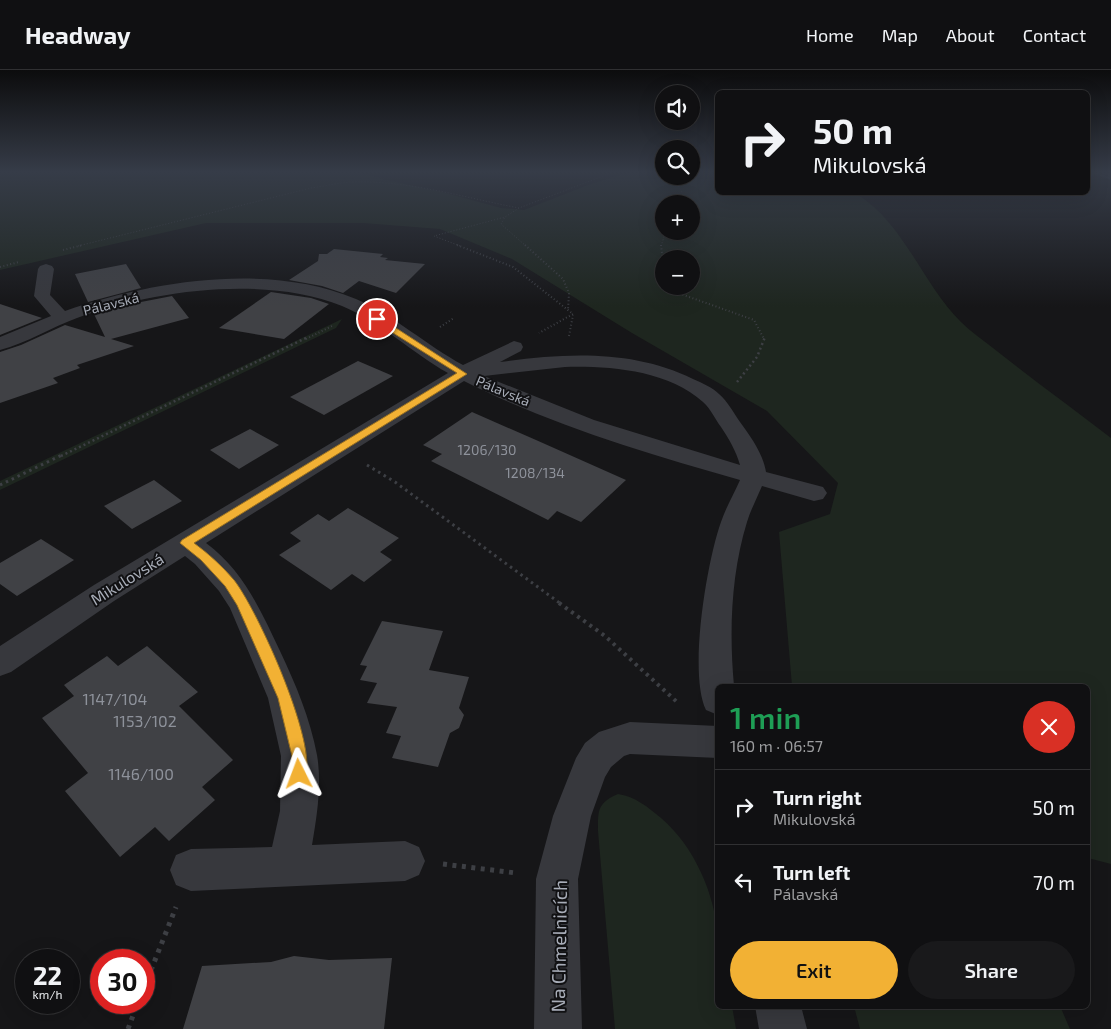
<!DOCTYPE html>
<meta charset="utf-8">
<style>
body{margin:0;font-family:"Exo 2",sans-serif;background:#19191b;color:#f1f3f6;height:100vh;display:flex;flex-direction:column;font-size:19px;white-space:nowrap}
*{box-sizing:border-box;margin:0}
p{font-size:16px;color:#9c9d9f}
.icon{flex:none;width:28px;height:28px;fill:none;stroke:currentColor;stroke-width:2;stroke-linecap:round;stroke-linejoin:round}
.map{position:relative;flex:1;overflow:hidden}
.panel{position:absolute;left:715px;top:614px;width:375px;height:325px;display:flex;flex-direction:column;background:#101012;border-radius:8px;box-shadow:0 5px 20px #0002,0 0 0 1px #303032}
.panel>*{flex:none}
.guide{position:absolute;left:715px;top:20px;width:375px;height:105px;border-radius:8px;box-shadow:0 5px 20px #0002,0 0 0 1px #303032;background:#101012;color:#f1f3f6;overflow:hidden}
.buttons{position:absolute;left:655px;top:15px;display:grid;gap:10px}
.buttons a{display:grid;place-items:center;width:45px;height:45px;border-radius:50%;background:#101012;box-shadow:0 5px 20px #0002,0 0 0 1px #303032;font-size:25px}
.speed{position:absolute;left:15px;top:879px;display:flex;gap:10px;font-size:25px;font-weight:700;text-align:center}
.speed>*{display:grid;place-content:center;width:65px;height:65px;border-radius:50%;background:#101012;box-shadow:0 5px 20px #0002,0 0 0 1px #303032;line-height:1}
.speed small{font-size:12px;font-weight:400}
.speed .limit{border:8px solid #d22;background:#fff;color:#111}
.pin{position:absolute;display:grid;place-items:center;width:42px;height:42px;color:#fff;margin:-21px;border:2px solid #fff;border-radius:50%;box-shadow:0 1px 5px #0007}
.me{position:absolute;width:55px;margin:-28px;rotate:357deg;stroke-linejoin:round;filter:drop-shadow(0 0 4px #0008)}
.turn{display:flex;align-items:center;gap:18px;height:105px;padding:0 15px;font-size:22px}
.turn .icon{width:65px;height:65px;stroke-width:2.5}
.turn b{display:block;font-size:35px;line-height:42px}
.round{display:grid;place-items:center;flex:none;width:52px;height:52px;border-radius:26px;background:#19191b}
.head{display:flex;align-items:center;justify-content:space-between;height:85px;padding:0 15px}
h1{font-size:30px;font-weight:600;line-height:38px;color:#1e9e55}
.action{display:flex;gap:10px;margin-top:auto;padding:10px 15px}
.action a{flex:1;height:58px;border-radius:30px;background:#f2b134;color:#111;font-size:20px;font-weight:600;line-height:58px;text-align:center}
.action a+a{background:#19191b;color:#f1f3f6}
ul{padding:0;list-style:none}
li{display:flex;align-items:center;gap:15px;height:75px;padding:0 15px;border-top:1px solid #303032}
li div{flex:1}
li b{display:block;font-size:19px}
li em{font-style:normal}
header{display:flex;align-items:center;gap:30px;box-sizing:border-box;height:70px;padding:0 25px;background:#101012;border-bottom:1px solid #303032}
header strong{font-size:24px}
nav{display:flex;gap:28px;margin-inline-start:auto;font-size:18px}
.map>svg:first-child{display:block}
</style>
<header>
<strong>Headway</strong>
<nav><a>Home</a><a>Map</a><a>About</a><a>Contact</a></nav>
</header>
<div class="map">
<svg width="1111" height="959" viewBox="0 0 1111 959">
<rect width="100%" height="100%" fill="#161618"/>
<!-- green -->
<g fill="#1e261f" fill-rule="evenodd">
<path d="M 0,103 L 363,103 L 382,109 L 442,122 L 501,138 L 524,140 L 588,115 L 626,103 L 664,103 L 664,106 L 691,106 L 691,103 L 717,103 L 718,122 L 852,122 C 901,146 922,214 961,252 C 971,262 983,270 993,278 C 1032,309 1072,338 1111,368 L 1111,794 L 1088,788 L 1088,616 L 792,616 L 779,462 L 830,444 L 838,413 L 767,341 L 632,263 L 512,189 L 440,159 L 363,153 L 206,153 L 0,200 ZM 664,134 L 691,134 L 691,161 L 664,161 ZM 664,189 L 691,189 L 691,216 L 664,216 Z"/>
<polygon points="342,249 336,258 0,420 0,411"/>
<path d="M 618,724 C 634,726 648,737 661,748 C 694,776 715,824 718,867 C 719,890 718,913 718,936 L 732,936 L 736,959 L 615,959 L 598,761 C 598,741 597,733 618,724 Z"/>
<polygon points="854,936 1060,936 1070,959 860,959"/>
</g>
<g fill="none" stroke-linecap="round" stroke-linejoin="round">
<!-- stream -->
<polygon fill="#2c353c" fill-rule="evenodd" points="1092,103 1097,103 1111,107 1111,110"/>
</g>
<!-- building -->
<g fill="#404145">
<polygon points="334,179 383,184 380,187 388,188 385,190 425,194 396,223 359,211 343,223 322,216 289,210 318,191 319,184 327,184"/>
<polygon points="126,194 141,218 88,232 75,204"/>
<polygon points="271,222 311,228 329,234 284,269 219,258"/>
<polygon points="172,226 189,248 111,269 134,276 77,295 80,298 53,308 58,313 0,333 0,282 21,275 65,255 105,267 94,244 141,232"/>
<polygon points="0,234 42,248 0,265"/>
<polygon points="358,291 393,306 324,345 290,327"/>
<polygon points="472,342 536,370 626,410 581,452 557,441 548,450 431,391 442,384 423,375"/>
<polygon points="250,359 279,375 239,399 210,380"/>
<polygon points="154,410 182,431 132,459 104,436"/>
<polygon points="348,438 399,468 380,482 392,490 364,512 352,504 331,520 279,485 301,471 290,463 318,444 329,451"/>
<polygon points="41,469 74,490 17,526 0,514 0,493"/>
<polygon points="382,551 443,561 429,600 469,607 459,638 464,645 459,658 450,663 438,697 392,688 401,666 386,663 397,637 367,633 377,613 360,610 367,596 360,595"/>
<polygon points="147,576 198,622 179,636 233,690 202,717 215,730 169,771 155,757 120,787 65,721 88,703 42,648 74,626 64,615 107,586 118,596"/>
<polygon points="294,886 329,890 392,888 384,959 183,959 202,896 271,892"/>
</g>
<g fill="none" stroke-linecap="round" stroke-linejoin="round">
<!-- path-far5 -->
<g stroke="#3d3f44" stroke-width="1" stroke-dasharray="1 2" stroke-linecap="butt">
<polyline points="672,106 681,120 686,134"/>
<path d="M 78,176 L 311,118 C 326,116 341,112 357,112 C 411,111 466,128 519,138"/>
<polyline points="460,176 434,166 505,147"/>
<polyline points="526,176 501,154 505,147 519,138 611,103"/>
<polyline points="661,176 666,161"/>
</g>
<!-- path-far4 -->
<g stroke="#3d3f44" stroke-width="2" stroke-dasharray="1 2.5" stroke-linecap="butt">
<polyline points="457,175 513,197 573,244 539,263"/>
<polyline points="525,175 563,209 569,223 568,240"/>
<polyline points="661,175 664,201"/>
<polyline points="63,180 83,175"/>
<polyline points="0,197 19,192"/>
<polyline points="672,216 678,223 754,250 764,269"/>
<polyline points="440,257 454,248"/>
<polyline points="569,266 573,245"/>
<polyline points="306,269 332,256"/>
</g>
<!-- path-far3 -->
<g stroke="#3d3f44" stroke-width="2.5" stroke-dasharray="2 3" stroke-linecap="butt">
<polyline points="737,312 757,287 765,267"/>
<polyline points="61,386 308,267"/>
</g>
<!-- path-far2 -->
<g stroke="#3d3f44" stroke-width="3" stroke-dasharray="2.5 4" stroke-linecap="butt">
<polyline points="367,395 395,412 561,534"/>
<polyline points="0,415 64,384"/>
</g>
<!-- path-far1 -->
<polyline stroke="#3d3f44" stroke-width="4" stroke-dasharray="3 4.5" stroke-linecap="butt" points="559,533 605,566 677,632"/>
<!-- path -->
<g stroke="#3d3f44" stroke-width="5" stroke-dasharray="4 5.5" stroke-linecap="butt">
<polyline points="443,794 516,803"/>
<polyline points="144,918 176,837"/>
<polyline points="128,959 138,932"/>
</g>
<!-- minor -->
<g fill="#37383d" fill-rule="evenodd">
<polygon points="1102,103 1111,103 1111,107"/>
<path d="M 46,194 L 52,196 L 54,199 L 50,225 L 65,241 C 152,211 268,192 356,229 C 395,246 426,275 463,295 L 514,271 L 521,273 L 523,277 L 521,281 L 500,292 C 564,283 633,279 693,309 C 702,313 712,317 719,324 C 728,332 733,342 740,352 C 750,366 763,383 766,402 L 823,417 L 827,423 L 823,429 L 814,431 L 762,416 C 757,428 751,439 747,452 C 731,504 729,562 734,616 L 718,616 L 718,645 L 706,640 C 688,603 707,491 721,452 C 726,437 734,424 740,410 C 646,383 551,355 464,311 L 206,473 C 243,500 261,541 280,581 C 296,615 310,648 317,685 C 322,714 317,746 312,775 L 405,771 L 419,777 L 425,791 L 419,805 L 405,811 L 191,821 L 176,815 L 170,800 L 176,785 L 191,779 L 272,777 L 280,741 L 281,686 L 268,628 L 230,538 L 219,521 L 195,494 L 185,486 L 114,531 L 11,602 L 0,606 L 0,576 L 94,515 L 448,303 C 412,283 381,252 342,236 C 264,205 155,220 77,248 C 52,257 27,273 0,280 L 0,267 L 51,246 L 34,226 L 38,199 L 40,196 ZM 565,297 C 610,296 667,300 703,332 C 711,339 715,349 721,357 C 729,369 736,381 740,395 L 594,350 L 484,306 Z"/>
<polygon points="630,652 718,656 718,688 630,684 624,686 611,697 605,707 591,746 578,809 582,959 534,959 536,809 553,746 576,688 585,673 599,662"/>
<polygon points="755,936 801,936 807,959 759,959"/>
</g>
</g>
<!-- sky -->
<linearGradient id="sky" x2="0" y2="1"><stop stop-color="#0c0c0d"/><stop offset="0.43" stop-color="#363c48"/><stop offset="1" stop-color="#363c48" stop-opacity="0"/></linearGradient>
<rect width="1111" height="237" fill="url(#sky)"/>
<!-- route -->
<path fill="#f2b134" stroke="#9d7322" d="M 374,247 L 379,247 L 467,304 L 194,473 C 209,484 222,496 234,510 C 257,539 319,675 305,709 L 299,711 L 294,709 L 291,704 L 292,686 L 278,628 L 237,535 L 225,516 L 201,490 L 180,473 L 182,470 L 457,303 L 374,251 Z"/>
<g text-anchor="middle" stroke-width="4" stroke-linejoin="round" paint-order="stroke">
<!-- far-street labels -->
<g font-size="14" fill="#a8adb8" stroke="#111113">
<text transform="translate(111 234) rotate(-14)" y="5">Pálavská</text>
<text transform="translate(503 321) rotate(23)" y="5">Pálavská</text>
</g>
<!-- number labels -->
<g font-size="14" fill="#8e929b">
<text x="487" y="385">1206/130</text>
<text x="535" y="408">1208/134</text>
</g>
<!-- street labels -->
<g font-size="16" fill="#a8adb8" stroke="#111113">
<text transform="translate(127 509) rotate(-32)" y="6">Mikulovská</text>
</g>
<!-- near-number labels -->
<g font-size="16" fill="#8e929b">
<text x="115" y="635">1147/104</text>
<text x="145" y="657">1153/102</text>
<text x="141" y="710">1146/100</text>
</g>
<!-- near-street labels -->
<g font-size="19" fill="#a8adb8" stroke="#111113">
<text transform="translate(559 876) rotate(-89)" y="7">Na Chmelnicích</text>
</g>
</g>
</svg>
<div class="buttons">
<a><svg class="icon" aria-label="sound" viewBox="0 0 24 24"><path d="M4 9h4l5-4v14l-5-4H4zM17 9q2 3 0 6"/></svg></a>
<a><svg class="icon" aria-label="search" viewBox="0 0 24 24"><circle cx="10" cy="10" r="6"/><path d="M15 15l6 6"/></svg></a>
<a>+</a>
<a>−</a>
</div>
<div class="speed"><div>22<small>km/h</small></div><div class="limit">30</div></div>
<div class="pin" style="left:377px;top:249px;background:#d93025"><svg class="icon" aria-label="arrive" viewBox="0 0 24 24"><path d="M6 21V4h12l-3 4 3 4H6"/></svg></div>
<svg class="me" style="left:299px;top:704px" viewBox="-20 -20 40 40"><path d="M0-17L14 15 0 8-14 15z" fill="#f2b134" stroke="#fff" stroke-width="4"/></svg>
<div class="guide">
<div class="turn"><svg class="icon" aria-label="right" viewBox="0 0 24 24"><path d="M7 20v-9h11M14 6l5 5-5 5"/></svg><div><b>50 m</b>Mikulovská</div></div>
</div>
<section class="panel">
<div class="head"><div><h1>1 min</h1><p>160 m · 06:57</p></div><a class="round" style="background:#d93025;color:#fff"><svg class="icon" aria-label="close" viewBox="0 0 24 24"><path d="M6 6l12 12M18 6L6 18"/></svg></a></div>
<ul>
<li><svg class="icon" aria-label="right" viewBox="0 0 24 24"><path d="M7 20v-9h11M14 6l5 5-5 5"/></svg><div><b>Turn right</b><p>Mikulovská</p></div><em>50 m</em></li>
<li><svg class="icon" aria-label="left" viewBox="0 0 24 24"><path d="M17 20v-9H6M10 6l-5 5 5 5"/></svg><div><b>Turn left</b><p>Pálavská</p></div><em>70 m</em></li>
</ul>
<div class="action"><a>Exit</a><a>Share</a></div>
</section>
</div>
